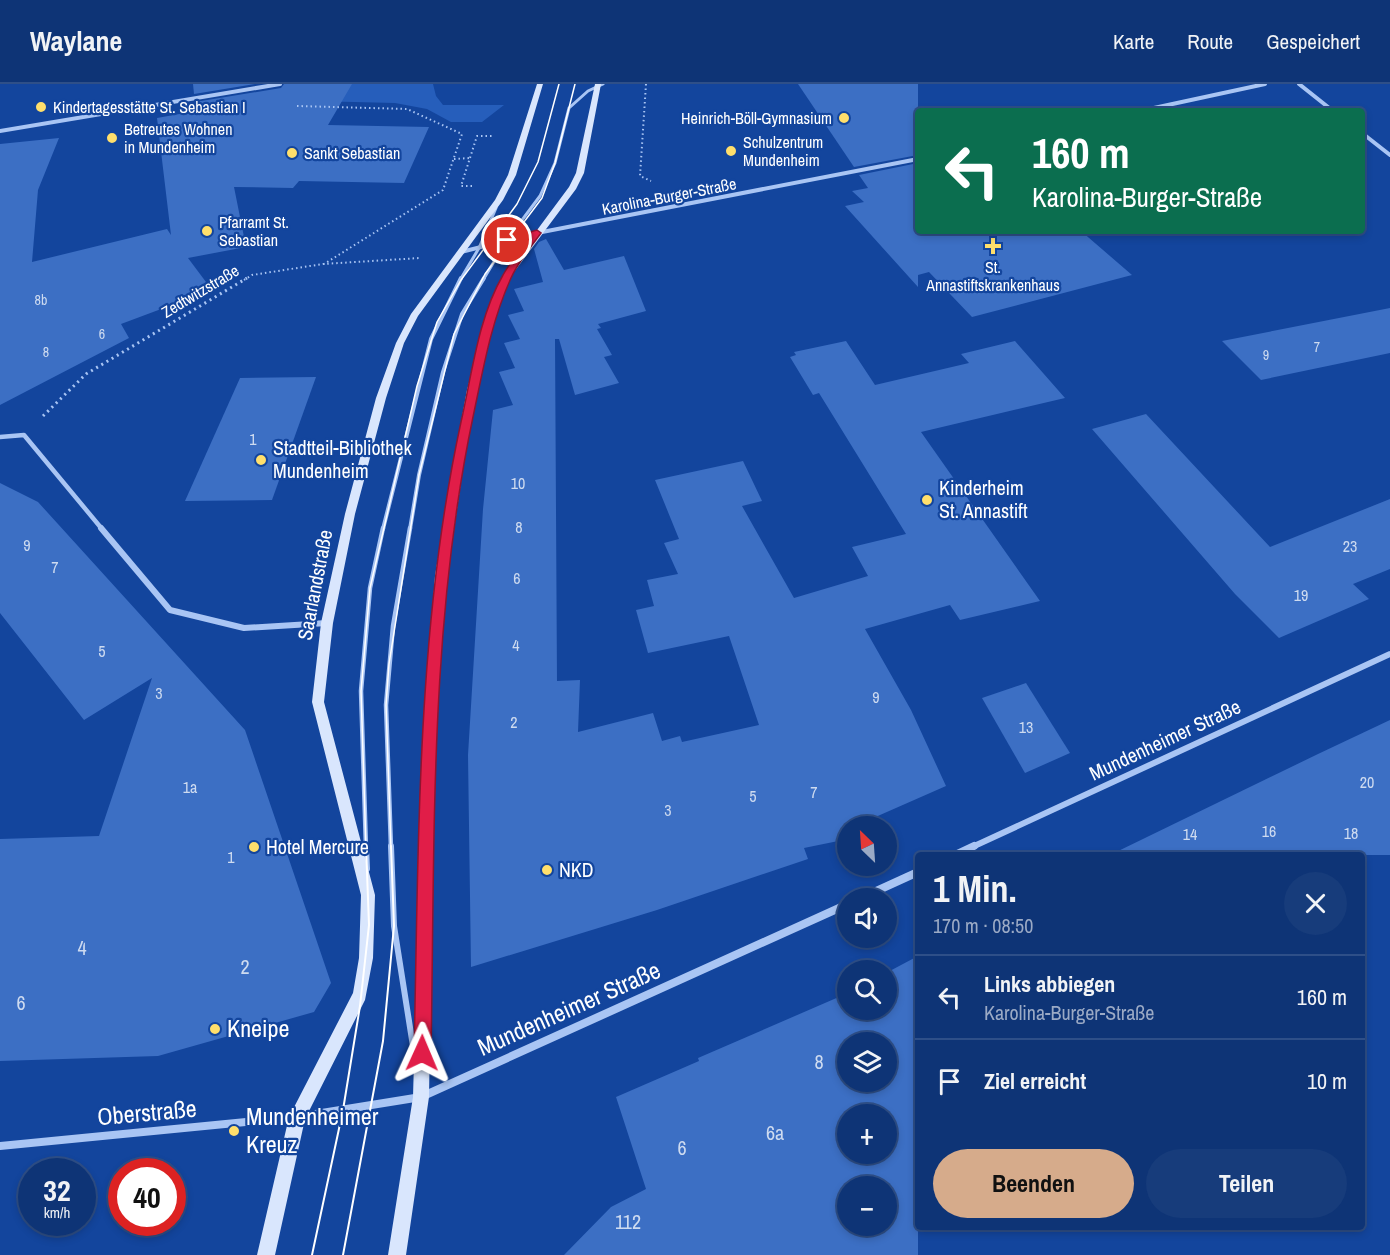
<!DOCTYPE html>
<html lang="de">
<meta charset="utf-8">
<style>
body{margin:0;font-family:"Archivo Narrow",sans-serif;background:#173c7b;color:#f1f3f6;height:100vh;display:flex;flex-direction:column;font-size:22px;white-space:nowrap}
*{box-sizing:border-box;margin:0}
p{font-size:20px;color:#9baac5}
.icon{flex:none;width:33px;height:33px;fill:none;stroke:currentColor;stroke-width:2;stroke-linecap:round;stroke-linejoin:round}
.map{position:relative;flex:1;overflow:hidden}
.sheet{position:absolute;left:915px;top:768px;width:450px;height:378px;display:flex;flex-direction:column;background:#0e3476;border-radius:6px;box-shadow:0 3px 9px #0003,0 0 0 2px #2e4f88}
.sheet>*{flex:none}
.banner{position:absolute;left:915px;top:24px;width:450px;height:126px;border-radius:6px;box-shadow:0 3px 9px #0003,0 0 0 2px #2e4f88;background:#0b6e4f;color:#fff;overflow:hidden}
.needle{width:39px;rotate:335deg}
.controls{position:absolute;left:837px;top:732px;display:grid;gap:12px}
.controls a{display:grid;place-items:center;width:60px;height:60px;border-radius:50%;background:#0e3476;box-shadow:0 3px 9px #0003,0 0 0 2px #2e4f88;font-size:30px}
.speed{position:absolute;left:18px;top:1074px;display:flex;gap:12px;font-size:30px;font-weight:700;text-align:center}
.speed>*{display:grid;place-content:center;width:78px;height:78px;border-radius:50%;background:#0e3476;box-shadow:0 3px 9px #0003,0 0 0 2px #2e4f88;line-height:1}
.speed small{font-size:15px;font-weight:400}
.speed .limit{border:9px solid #d22;background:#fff;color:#111}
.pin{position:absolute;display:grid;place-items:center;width:51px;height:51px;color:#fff;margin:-26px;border:3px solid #fff;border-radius:50%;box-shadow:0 2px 6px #0007}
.me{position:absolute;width:66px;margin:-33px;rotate:1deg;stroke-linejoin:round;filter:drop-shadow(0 0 4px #0008)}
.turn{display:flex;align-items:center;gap:21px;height:126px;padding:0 18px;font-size:27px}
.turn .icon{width:78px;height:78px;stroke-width:2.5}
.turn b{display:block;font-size:42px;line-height:51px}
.round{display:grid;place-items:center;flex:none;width:63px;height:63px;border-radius:32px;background:#173c7b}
.headline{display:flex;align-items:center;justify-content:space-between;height:102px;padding:0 18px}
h1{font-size:36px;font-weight:800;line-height:45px}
.primary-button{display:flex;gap:12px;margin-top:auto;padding:12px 18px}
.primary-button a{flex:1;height:69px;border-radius:36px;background:#d6ab8b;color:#111;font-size:24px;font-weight:800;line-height:69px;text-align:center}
.primary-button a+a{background:#173c7b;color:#f1f3f6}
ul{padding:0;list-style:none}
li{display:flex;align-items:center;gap:18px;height:84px;padding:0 18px;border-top:2px solid #2e4f88}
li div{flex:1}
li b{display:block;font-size:22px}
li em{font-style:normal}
header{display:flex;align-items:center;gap:36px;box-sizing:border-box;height:84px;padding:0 30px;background:#0e3476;border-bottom:2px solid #2e4f88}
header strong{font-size:28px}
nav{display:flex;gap:33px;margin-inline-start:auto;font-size:21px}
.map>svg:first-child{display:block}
</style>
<header>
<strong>Waylane</strong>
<nav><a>Karte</a><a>Route</a><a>Gespeichert</a></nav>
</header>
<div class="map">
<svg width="1390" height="1171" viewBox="0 0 1390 1171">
<rect width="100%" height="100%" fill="#13459d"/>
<!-- green -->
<polygon fill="#265ebb" points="338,0 433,0 436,12 443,21 504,21 482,38 451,38 427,25 395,19 312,17"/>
<!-- building -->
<g fill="#3c6fc4" fill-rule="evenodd">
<polygon points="193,0 255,0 194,10"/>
<polygon points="284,0 352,0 328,41 429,43 404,99 299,97 293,104 234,103 246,163 188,174 212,206 121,240 129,254 0,321 0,60 59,54 38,106 32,178 167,145 171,151 157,34 196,27 195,18 281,4"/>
<polygon points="798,0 918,0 918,71 854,83"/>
<polygon points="918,79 918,147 1081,147 1132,191 972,233 929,188 918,191 918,203 845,122 864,118 852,107 868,104 859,91"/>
<polygon points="546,155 564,186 624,172 646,227 598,240 601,244 597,245 612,271 604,273 619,299 575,311 559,255 555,255 557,597 580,596 578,648 653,629 662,657 680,652 682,658 759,641 729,552 648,569 636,526 654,522 647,496 678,490 664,459 679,455 655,396 743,377 762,417 742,422 794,514 868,492 852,463 906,450 819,309 813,311 790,273 796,271 794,268 846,257 875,301 969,279 961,270 1015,257 1065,314 921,348 1040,517 960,536 950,521 865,545 911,626 946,702 855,742 848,742 848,755 804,764 808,775 657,826 471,883 468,671 483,425 493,326 513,321 499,288 515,284 504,259 520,255 508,231 524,227 514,205 543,198 534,165 539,158"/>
<polygon points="1390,224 1390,269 1261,296 1222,257"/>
<polygon points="316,293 272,416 185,417 240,294"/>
<polygon points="1146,330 1270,463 1390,415 1390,485 1353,500 1369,515 1279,554 1235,510 1092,345"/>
<polygon points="0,399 38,418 245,646 331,899 314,928 158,972 0,977 0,755 99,752 152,594 84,636 0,529"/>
<polygon points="1026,599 1070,669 1025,689 982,614"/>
<polygon points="1390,636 1390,771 1110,771 1318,670"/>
<path d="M 918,872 L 918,1171 L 564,1171 L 611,1123 L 646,1105 L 616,1013 L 699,977 L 698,974 L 848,909 L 848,926 L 886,926 L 886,889 ZM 848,958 L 886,958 L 886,998 L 848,998 ZM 848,1030 L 886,1030 L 886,1070 L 848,1070 ZM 848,1102 L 886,1102 L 886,1142 L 848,1142 Z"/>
</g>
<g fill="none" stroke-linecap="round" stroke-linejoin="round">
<!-- path-far1 -->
<g stroke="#a9c5f4" stroke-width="2" stroke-dasharray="1.5 3" stroke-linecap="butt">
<polyline points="646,0 640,92 651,97"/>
<polyline points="297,22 407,25 462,50 443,106 324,180"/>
<polyline points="454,75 470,74"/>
<polyline points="472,102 461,102 477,52 493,52"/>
<polyline points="244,196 252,191 323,180 420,174"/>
</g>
<!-- path -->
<polyline stroke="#a9c5f4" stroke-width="3" stroke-dasharray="2 4" stroke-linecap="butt" points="43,332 86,290 247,194"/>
<!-- lane-far3 -->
<g stroke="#a9c5f4" stroke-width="3">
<polyline points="460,196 479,164 496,124"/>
<polyline points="483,196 507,156 540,112 555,79 569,24 588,7 603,0"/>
</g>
<!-- lane-far2 -->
<g stroke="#a9c5f4" stroke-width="4">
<polyline points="383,445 431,255 461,194"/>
<polyline points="410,445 419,391 443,288 462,230 484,194"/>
</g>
<!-- lane-far1 -->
<g stroke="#a9c5f4" stroke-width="4.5">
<polyline points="366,764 361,607 370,504 383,444"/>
<polyline points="391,764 386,621 393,542 410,444"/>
</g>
<!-- lane -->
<g stroke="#a9c5f4" stroke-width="6">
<polyline points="366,762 367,785"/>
<polyline points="391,762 394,842 415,975"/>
</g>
<!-- street-far3 -->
<g stroke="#a9c5f4" stroke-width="4">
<polyline points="1299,0 1333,27"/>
<polyline points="1140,27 1265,0"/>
<polyline points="0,47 280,0"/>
<polyline points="1362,49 1390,71"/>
<polyline points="461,168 537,149 918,75"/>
</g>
<!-- street-far2 -->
<polyline stroke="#a9c5f4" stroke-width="4.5" points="0,353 24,351 102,445"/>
<!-- street-far1 -->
<g stroke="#a9c5f4" stroke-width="6">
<polyline points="101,444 170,526 244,544 327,539"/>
<polyline points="970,764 1390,570"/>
</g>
<!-- street -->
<g stroke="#a9c5f4" stroke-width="8">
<polyline points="955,771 974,762"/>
<polyline points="861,814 918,788"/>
<polyline points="0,1062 297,1033 421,1013 848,820"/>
</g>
<!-- secondary -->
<g fill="#d9e6fd" fill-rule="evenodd">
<polygon points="537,0 543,0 516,91 503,116 418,232 404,259 386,314 355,430 333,539 324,618 375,811 373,874 365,916 305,1035 275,1171 257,1171 289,1033 353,909 359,874 361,811 312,618 321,539 345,430 376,314 396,259 411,230 495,116 508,91"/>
<polygon points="595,0 601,0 584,89 576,105 511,192 498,220 477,306 465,371 447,492 435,656 429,1013 406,1171 388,1171 413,1013 423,656 435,492 455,371 467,306 490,220 503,192 569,103 576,89"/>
</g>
<!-- tram-far1 -->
<g stroke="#fff" stroke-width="1.5">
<polyline points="366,764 361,607 370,504 417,302 437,238 461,196 517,120 538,78 559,0"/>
<polyline points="391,764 386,621 389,580 419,391 454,250 485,190 542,114 555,79 575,0"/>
</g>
<!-- tram -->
<g stroke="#fff" stroke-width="2">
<polyline points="312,1171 343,1026 360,922 369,841 366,762"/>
<polyline points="343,1171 383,957 394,842 391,762"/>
</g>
</g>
<!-- route -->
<path fill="#e11d48" stroke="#92132f" stroke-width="1.5" d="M 537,146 L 541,149 C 531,163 518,178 511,194 C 491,238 483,286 473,333 C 429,542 435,757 431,969 L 429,975 L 422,978 L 416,975 L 414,969 C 419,759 416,545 461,338 C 472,290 478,234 503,191 C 510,178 521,166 529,154 L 507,159 L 502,156 Z"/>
<!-- markers -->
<g fill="#ffdf6c" stroke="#13459d" stroke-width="2">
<circle cx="41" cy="23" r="6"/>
<circle cx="844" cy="34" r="6"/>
<circle cx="112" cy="54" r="6"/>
<circle cx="731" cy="67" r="6"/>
<circle cx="292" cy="69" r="6"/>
<circle cx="207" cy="147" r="6"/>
<path d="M990 153h6v6h6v6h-6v6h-6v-6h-6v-6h6z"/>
<circle cx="261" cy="376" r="6"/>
<circle cx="927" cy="416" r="6"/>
<circle cx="254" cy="763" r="6"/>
<circle cx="547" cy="786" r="6"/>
<circle cx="215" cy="945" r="6"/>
<circle cx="234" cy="1047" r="6"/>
</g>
<g text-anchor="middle" stroke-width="4.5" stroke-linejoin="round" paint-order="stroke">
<!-- far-number labels -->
<g font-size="14" fill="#cedbf0">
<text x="41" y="221">8b</text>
<text x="102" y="255">6</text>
<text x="1317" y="268">7</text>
<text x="46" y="273">8</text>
<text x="1266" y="276">9</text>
</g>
<!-- far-poi labels -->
<g font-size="16" fill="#fff" stroke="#13459d" text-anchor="start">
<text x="53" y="29">Kindertagesstätte St. Sebastian I</text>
<text x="832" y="40" text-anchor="end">Heinrich-Böll-Gymnasium</text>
<text x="124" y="51">Betreutes Wohnen<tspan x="124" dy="18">in Mundenheim</tspan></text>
<text x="743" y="64">Schulzentrum<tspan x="743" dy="18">Mundenheim</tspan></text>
<text x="304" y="75">Sankt Sebastian</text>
<text x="219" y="144">Pfarramt St.<tspan x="219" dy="18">Sebastian</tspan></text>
<text x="993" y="189" text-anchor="middle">St.<tspan x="993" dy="18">Annastiftskrankenhaus</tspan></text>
</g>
<!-- far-street labels -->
<g font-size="16" fill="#fff" stroke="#13459d">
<text transform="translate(669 112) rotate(-11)" y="6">Karolina-Burger-Straße</text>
<text transform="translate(200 207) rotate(-31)" y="6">Zedtwitzstraße</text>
</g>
<!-- number labels -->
<g font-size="16" fill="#cedbf0">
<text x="253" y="361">1</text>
<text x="518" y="405">10</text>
<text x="519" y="449">8</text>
<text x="27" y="467">9</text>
<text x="1350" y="468">23</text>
<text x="55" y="489">7</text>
<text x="517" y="500">6</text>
<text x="1301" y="517">19</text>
<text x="516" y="567">4</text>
<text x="102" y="573">5</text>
<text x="159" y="615">3</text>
<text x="876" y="619">9</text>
<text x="514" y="644">2</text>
<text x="1026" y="649">13</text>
<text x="1367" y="704">20</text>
<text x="190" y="709">1a</text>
<text x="814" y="714">7</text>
<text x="753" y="718">5</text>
<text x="668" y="732">3</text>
<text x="1269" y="753">16</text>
<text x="1351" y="755">18</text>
<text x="1190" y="756">14</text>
<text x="231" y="779">1</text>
</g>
<!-- poi labels -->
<g font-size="20" fill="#fff" stroke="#13459d" text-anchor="start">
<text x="273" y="371">Stadtteil-Bibliothek<tspan x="273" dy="23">Mundenheim</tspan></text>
<text x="939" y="411">Kinderheim<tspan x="939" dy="23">St. Annastift</tspan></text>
<text x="266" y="770">Hotel Mercure</text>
<text x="559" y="793">NKD</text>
</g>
<!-- street labels -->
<g font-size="20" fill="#fff" stroke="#13459d">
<text transform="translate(315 501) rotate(-79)" y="7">Saarlandstraße</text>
<text transform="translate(1165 656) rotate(-25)" y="7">Mundenheimer Straße</text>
</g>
<!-- near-number labels -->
<g font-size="20" fill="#cedbf0">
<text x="82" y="871">4</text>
<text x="245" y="890">2</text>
<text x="21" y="926">6</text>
<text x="819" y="985">8</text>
<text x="775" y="1056">6a</text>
<text x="682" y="1071">6</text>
<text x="628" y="1145">112</text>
</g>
<!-- near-street labels -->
<g font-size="24" fill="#fff" stroke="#13459d">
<text transform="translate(569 925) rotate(-24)" y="8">Mundenheimer Straße</text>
<text transform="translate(147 1029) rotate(-5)" y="8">Oberstraße</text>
</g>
<!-- near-poi labels -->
<g font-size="24" fill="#fff" stroke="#13459d" text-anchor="start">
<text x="227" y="953">Kneipe</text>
<text x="246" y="1041">Mundenheimer<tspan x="246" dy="28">Kreuz</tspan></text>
</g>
</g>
</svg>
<div class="controls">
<a><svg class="needle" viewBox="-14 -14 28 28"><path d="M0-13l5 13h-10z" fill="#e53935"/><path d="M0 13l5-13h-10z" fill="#9baac5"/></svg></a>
<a><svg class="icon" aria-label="sound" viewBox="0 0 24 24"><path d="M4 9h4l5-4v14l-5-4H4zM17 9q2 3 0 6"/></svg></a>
<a><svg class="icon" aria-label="search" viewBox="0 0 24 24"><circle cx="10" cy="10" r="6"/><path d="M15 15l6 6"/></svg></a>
<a><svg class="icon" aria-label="layers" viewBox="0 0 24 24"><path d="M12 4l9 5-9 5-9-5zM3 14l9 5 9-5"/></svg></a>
<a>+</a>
<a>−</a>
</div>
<div class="speed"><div>32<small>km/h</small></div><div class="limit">40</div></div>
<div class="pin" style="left:507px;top:156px;background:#d93025"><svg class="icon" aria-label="arrive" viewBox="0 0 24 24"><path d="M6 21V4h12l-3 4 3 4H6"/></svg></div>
<svg class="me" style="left:422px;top:969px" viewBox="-20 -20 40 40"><path d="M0-17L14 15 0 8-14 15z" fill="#e11d48" stroke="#fff" stroke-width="4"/></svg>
<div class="banner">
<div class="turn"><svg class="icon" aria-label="left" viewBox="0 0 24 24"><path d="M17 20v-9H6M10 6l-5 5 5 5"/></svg><div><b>160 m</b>Karolina-Burger-Straße</div></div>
</div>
<section class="sheet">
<div class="headline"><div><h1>1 Min.</h1><p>170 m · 08:50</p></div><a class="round"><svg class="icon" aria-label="close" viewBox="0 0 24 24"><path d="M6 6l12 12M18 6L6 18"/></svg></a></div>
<ul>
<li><svg class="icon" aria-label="left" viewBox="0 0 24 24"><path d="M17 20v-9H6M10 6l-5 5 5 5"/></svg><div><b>Links abbiegen</b><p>Karolina-Burger-Straße</p></div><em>160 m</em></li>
<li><svg class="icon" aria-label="arrive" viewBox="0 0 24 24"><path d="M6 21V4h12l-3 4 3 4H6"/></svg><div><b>Ziel erreicht</b></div><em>10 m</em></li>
</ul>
<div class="primary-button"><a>Beenden</a><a>Teilen</a></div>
</section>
</div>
